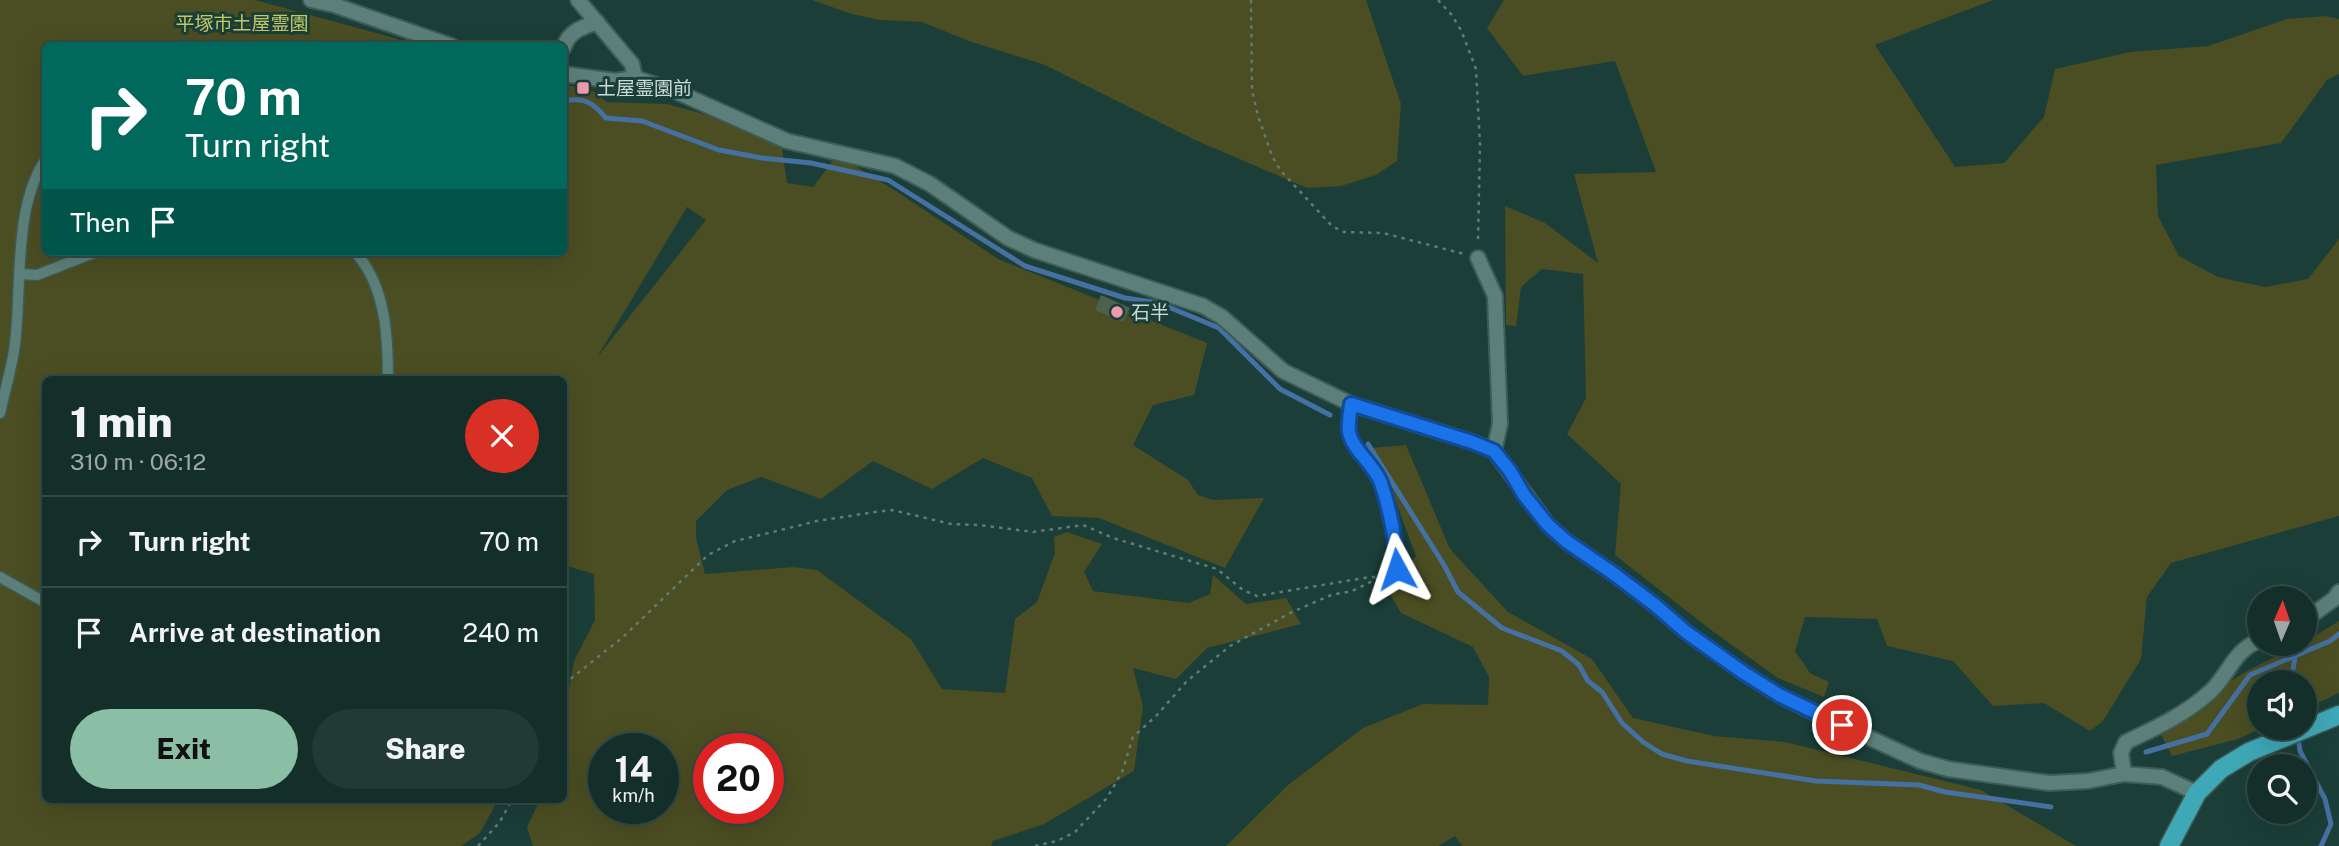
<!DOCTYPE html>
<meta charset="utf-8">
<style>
body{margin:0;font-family:"Public Sans","Noto Sans JP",sans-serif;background:#213a36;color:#f1f3f6;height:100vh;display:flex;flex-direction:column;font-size:26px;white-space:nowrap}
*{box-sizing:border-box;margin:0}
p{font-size:23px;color:#9da8a8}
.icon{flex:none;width:38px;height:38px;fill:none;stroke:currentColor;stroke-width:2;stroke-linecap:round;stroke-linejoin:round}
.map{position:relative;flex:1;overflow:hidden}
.drawer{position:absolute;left:42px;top:376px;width:525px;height:427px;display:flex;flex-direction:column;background:#142e2a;border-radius:10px;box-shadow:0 7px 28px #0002,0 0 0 2px #334a47}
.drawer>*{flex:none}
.hud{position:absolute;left:42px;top:42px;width:525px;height:214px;border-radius:10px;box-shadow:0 7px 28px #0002,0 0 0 2px #334a47;background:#00695c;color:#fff;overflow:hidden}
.needle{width:46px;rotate:2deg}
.controls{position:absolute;left:2247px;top:586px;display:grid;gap:14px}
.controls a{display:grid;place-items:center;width:70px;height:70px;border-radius:50%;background:#142e2a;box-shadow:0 7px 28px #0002,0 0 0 2px #334a47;font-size:35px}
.speed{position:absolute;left:588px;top:733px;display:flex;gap:14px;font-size:35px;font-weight:700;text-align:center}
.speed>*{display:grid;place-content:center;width:91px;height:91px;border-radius:50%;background:#142e2a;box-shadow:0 7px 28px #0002,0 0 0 2px #334a47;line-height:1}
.speed small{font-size:18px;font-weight:400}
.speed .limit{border:10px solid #d22;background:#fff;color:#111}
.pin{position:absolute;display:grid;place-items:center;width:60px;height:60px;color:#fff;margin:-30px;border:4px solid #fff;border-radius:50%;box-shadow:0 2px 7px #0007}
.me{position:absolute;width:77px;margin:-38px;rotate:355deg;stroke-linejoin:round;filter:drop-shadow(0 0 5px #0008)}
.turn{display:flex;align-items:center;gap:24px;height:147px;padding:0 28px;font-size:32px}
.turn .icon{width:91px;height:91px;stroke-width:2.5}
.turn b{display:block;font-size:49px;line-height:60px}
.then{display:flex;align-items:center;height:66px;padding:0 28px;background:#0003;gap:14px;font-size:26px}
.round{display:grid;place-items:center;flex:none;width:74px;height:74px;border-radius:37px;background:#213a36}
.summary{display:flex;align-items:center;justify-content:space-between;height:119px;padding:0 28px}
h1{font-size:42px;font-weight:800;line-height:52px}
.cta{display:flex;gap:14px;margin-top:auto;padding:14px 28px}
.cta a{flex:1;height:80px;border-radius:42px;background:#8abfa5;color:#111;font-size:28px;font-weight:800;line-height:80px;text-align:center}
.cta a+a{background:#213a36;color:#f1f3f6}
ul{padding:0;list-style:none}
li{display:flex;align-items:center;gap:21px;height:91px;padding:0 28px;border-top:2px solid #334a47}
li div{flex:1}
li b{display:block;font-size:26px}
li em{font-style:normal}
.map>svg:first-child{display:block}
</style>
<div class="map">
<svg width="2339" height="846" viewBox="0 0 2339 846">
<rect width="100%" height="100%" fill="#1b3e38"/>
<!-- green -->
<g fill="#4b4d22" fill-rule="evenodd">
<path d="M 0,0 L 255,0 L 398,39 L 405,45 L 46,46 L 46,252 L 564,252 L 564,85 C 583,88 592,87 606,102 L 667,104 L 780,135 L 787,183 L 813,187 L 837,155 L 896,191 L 998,259 L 1207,343 L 1194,395 L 1153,405 L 1133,445 L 1188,480 L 1198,495 L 1213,500 L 1264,498 L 1225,568 L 1099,518 L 1052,516 L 1032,478 L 983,458 L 932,489 L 873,461 L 821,499 L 761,477 L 727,490 L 696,521 L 696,537 L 705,574 L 793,567 L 817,570 L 911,639 L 942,689 L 1005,693 L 1015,619 L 1037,602 L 1055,553 L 1054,537 L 1067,532 L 1102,544 L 1084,572 L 1093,591 L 1189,603 L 1210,594 L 1213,575 L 1246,604 L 1286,598 L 1301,624 L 1207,648 L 1176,679 L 1133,668 L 1143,706 L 1134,771 L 1044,824 L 993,841 L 991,846 L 533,846 L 527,827 L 540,800 L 564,800 L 564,716 L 574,661 L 595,620 L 594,574 L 564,565 L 564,380 L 46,380 L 46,800 L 498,800 L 480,833 L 461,846 L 0,846 ZM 687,207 L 706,220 L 599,355 L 599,354 ZM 604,749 L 663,749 L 663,808 L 604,808 ZM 709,749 L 768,749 L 768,808 L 709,808 Z"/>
<polygon points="812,0 1366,0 1401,104 1397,161 1376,175 1341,186 1307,188 1195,140 1045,65 969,41 922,22 880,20 852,14"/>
<polygon points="1504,0 1993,0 1875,45 1955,167 2004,163 2044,117 2055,69 2130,52 2208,46 2287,19 2325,16 2339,19 2339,74 2327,80 2281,143 2156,165 2158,216 2179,256 2218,277 2265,287 2308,279 2339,239 2339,516 2171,563 2147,597 2141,659 2103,721 2090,731 2044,703 1993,706 1953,661 1887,646 1877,619 1805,617 1795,651 1810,673 1829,682 1824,697 1778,678 1711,630 1615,555 1621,484 1567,434 1586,398 1583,274 1542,269 1521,287 1516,326 1506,325 1505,206 1545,223 1598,263 1574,174 1656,172 1615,61 1523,76 1487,28"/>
<polygon points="1406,445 1450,549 1508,612 1592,659 1633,718 1714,736 1785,742 1981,790 2076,846 1462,846 1455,836 1438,846 1226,846 1288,785 1363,728 1423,704 1488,705 1489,677 1473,647 1401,613 1388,591 1416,556 1393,494 1371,448"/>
<polygon points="2339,621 2339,693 2305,709 2305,682 2259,682 2259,728 2262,728 2238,739 2172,756 2157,727 2247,671 2301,644 2305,644 2305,642"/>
</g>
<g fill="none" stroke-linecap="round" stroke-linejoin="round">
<!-- stream -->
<g stroke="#4471a1" stroke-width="5">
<path d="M 564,101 C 585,97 592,102 606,118 L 642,121 L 719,150 L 762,158 L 811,163 L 888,180 L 1025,266 L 1125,298 L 1159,303 L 1219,328 L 1280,389 L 1330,415"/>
<polyline points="1368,444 1444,565 1458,592 1502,628 1562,651 1579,665 1588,681 1602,692 1622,723 1643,742 1662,754 1687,761 1816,781 1919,785 1945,792 2051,807"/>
<polyline points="2291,682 2295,657"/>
<polyline points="2298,736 2300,751 2325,799 2331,824 2321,846"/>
<polyline points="2146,752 2207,734 2250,675 2330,641 2339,634"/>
</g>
</g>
<!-- building -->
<polygon fill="#4c624d" points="1101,295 1130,308 1123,322 1095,310"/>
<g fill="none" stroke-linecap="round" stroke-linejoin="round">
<defs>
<g id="service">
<path d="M 355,252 C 386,286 388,337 388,380"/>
<polyline points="21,274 37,275 96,252"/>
<path d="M 1351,404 C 1350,413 1348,424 1349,432 C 1353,451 1374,464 1381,483 C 1390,510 1396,540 1397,568"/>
<path d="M 0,413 C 5,390 12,367 15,344 C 22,288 13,206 46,159"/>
<polyline points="0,577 46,603"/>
</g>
<g id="minor">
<polyline points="311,0 334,5 452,46"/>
<path d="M 564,47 C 569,31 583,27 597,22"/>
<polyline points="564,74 615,81 635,78 632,64 578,0"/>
<polyline points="1478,258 1495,296 1500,424 1494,451"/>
<polyline points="2305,620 2334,599 2339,592"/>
<path d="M 2124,774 L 2121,753 L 2126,742 C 2156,728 2186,714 2211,691 C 2228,675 2235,649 2259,641"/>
</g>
<polyline id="tertiary" points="635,78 675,91 787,141 895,166 930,184 1008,238 1034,250 1203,306 1222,317 1283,371 1351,404 1472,442 1494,451 1548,525 1566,541 1614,574 1655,605 1686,632 1744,673 1779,695 1817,714 1920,761 1948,769 2049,783 2088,781 2124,774 2162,777 2197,793"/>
<polyline id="primary" points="2169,846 2197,793 2221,769 2249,752 2339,715"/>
</defs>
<!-- service casing -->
<use href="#service" stroke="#3d5c56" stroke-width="13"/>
<!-- minor casing -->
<use href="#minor" stroke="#3d5c56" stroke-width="18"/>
<!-- tertiary casing -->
<use href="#tertiary" stroke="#3d5c56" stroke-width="18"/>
<!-- primary casing -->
<use href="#primary" stroke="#3d5c56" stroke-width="21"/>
<!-- path -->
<g stroke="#5e7b75" stroke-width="2.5" stroke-dasharray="3.5 5" stroke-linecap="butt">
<polyline points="1251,0 1252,90 1258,116 1272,156 1280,170 1332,226 1344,232 1383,233 1464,254"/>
<polyline points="1438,0 1451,14 1461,30 1476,69 1480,145 1478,241"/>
<polyline points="564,684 622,638 708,555 735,541 777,531 817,521 875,512 892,510 951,524 979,525 1033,532 1083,525 1113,538 1217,569 1243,590 1257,596 1370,577 1381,577"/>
<polyline points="478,846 499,823 512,800"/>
<polyline points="1035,846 1057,841 1075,832 1107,798 1122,772 1133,737 1156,716 1187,681 1230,646 1290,613 1331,595 1352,591 1379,578"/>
</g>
<!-- service -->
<use href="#service" stroke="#5c8079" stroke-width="10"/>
<!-- minor -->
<use href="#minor" stroke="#5c8079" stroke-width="14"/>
<!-- tertiary -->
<use href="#tertiary" stroke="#5c8079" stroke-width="14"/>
<!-- primary -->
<use href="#primary" stroke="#3fa8b7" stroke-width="18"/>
</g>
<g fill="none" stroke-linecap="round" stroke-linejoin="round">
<defs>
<path id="route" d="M 1397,569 C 1396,540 1390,510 1381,483 C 1374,464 1353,451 1349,432 C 1348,423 1350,413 1351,404 L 1472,442 L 1494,451 L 1510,471 L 1524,495 L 1548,525 L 1566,541 L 1614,574 L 1655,605 L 1686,632 L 1744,673 L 1779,695 L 1842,725"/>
</defs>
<!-- route casing -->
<use href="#route" stroke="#114b97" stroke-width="18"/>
<!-- route -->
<use href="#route" stroke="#1a73e8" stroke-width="12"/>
</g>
<!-- markers -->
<g fill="#f29aac" stroke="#1b3e38" stroke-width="2.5">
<rect x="576" y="81" width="14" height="14" rx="3.5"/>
<circle cx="1117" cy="312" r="7"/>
</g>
<g text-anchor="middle" stroke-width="6" stroke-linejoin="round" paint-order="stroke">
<!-- park labels -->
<g font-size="19" fill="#c3c867" stroke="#1b3e38">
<text x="242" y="30">平塚市土屋霊園</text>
</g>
<!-- poi labels -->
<g font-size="19" fill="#c9dcd8" stroke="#1b3e38" text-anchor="start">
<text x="597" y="95">土屋霊園前</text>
<text x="1131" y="319">石半</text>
</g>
</g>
</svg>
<div class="controls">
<a><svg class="needle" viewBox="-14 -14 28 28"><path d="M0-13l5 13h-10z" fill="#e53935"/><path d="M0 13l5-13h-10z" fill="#9da8a8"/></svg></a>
<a><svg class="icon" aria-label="sound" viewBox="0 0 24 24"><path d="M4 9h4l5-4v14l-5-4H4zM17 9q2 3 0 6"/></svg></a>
<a><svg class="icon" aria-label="search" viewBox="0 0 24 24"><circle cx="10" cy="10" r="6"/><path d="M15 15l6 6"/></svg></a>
</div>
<div class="speed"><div>14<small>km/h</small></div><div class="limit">20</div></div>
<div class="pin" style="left:1842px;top:725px;background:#d93025"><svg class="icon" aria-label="arrive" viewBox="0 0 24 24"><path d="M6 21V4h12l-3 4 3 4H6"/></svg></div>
<svg class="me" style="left:1397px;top:569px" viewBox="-20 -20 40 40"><path d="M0-17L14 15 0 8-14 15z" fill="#1a73e8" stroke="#fff" stroke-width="4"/></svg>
<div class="hud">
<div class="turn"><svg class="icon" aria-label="right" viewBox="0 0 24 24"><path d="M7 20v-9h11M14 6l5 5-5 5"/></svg><div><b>70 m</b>Turn right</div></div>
<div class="then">Then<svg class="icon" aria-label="arrive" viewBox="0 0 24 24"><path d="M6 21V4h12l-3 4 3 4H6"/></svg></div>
</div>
<section class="drawer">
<div class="summary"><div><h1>1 min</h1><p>310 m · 06:12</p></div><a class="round" style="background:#d93025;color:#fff"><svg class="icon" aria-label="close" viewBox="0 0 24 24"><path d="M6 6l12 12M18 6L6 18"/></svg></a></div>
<ul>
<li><svg class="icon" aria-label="right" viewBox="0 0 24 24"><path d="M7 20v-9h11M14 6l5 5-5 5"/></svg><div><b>Turn right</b></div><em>70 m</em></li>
<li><svg class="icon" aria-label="arrive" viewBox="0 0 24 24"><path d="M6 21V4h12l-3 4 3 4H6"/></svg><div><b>Arrive at destination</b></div><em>240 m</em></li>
</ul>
<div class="cta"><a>Exit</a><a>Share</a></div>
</section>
</div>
